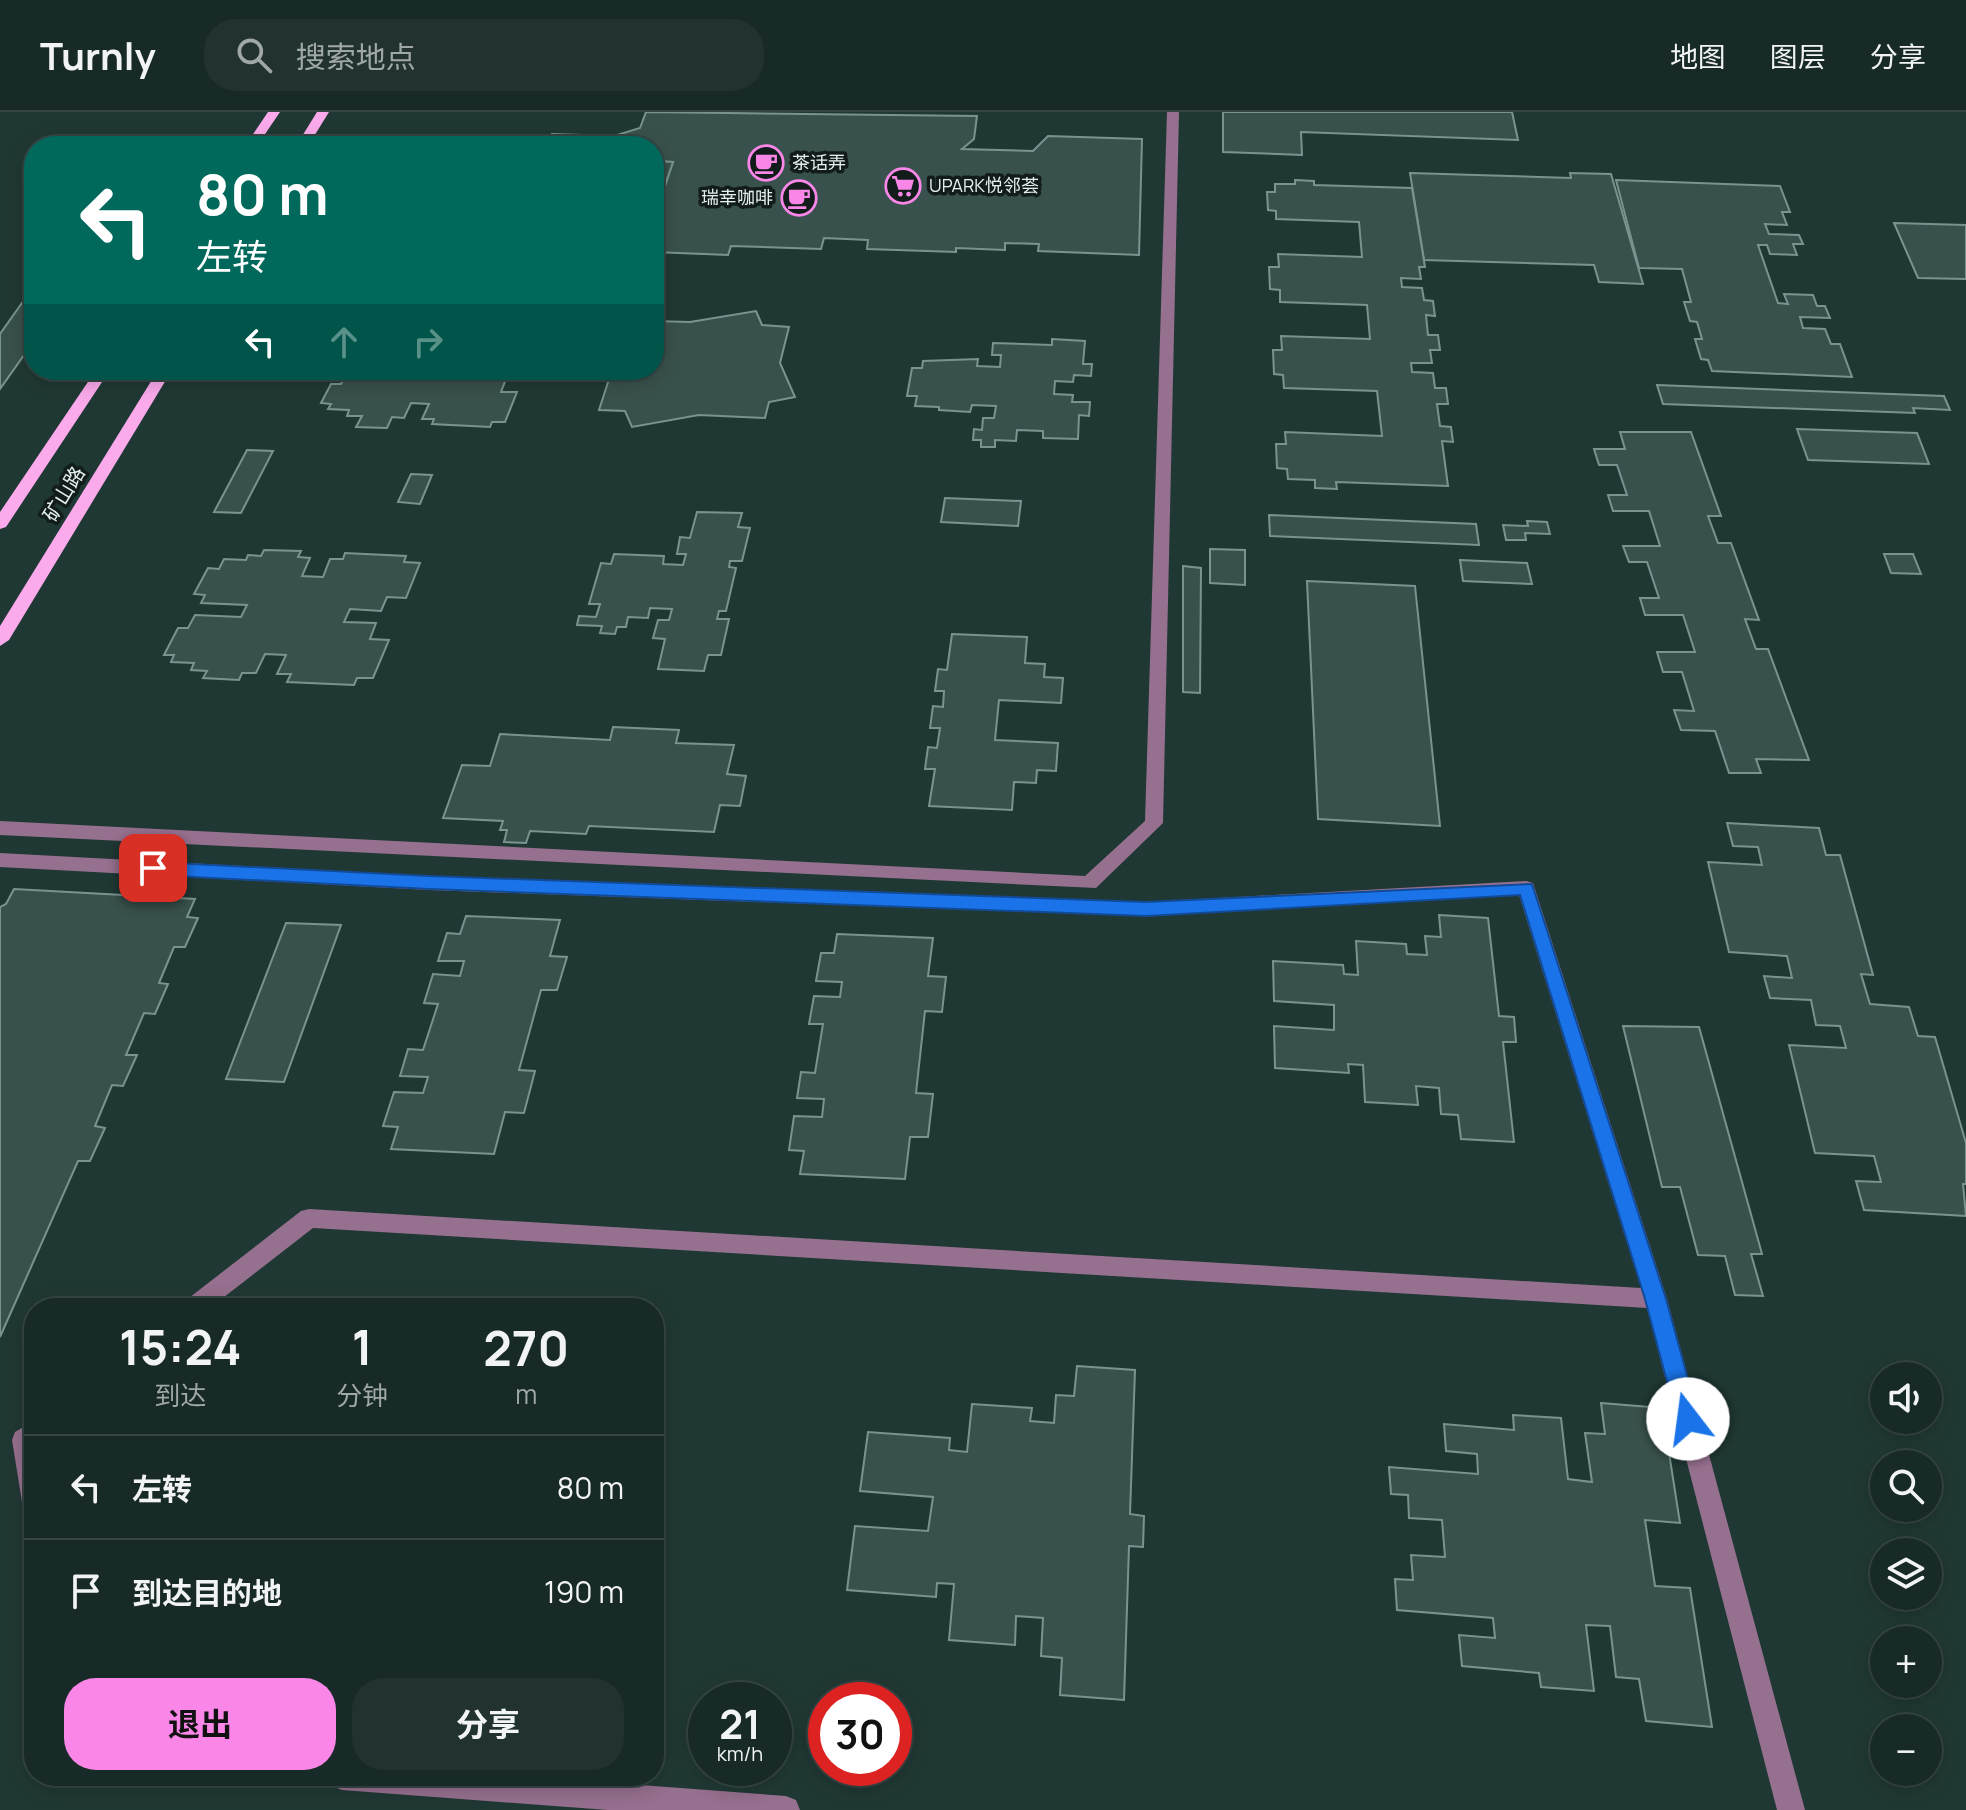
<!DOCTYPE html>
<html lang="zh">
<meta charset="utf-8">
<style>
body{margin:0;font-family:Manrope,"Noto Sans SC",sans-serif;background:#21322f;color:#f1f3f6;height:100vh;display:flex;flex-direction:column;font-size:30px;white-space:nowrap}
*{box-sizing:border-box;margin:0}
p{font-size:26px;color:#9fa7a7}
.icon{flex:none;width:44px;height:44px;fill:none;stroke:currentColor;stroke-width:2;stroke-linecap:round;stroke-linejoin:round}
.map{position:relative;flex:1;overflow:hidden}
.sheet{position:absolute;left:24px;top:1186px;width:640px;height:488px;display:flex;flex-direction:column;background:#182a27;border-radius:32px;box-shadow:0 4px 20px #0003,0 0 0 2px #364644}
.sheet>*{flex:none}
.top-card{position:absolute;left:24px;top:24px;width:640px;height:244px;border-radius:32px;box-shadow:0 4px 20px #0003,0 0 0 2px #364644;background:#00695c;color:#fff;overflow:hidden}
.buttons{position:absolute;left:1870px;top:1250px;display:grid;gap:16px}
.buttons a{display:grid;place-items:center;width:72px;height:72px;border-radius:50%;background:#182a27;box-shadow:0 4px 20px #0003,0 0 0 2px #364644;font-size:40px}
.speed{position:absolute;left:688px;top:1570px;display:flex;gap:16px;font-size:40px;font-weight:700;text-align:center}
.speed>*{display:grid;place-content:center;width:104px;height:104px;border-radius:50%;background:#182a27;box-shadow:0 4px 20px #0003,0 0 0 2px #364644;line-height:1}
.speed small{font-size:20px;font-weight:400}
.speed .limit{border:12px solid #d22;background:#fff;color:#111}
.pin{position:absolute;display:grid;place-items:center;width:68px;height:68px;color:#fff;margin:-34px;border-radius:16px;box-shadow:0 4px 12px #0006}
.me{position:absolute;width:88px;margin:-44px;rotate:345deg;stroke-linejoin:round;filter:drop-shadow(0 0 6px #0008)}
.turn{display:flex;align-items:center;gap:28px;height:168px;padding:0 40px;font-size:36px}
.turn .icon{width:104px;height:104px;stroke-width:2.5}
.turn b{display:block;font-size:56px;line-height:68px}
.lanes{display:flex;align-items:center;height:76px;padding:0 40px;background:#0003;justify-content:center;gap:40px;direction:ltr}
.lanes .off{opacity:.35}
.eta{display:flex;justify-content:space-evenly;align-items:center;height:136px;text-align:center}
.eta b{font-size:48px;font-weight:700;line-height:56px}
.button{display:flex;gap:16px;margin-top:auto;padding:16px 40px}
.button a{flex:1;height:92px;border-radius:32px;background:#fa87e8;color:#111;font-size:32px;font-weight:700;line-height:92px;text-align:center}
.button a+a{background:#21322f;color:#f1f3f6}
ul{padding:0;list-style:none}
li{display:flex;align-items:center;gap:24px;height:104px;padding:0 40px;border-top:2px solid #364644}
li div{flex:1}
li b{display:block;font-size:30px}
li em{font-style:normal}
header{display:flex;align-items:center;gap:48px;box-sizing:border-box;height:112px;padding:0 40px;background:#182a27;border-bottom:2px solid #364644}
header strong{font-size:38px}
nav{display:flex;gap:44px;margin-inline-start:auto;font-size:28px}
.search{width:560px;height:72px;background:#21322f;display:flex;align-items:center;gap:20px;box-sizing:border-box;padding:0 28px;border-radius:32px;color:#9fa7a7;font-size:30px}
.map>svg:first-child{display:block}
</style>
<header>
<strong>Turnly</strong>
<div class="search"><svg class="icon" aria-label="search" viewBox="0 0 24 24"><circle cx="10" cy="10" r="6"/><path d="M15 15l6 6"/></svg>搜索地点</div>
<nav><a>地图</a><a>图层</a><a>分享</a></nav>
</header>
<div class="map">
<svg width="1966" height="1698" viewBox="0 0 1966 1698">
<rect width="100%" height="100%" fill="#203834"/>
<!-- building -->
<g fill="#39514d" stroke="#79948f" stroke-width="2">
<polygon points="646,0 977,4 974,27 962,37 1033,39 1048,24 1142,27 1139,143 1038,139 1039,132 1005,131 1005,138 956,136 956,140 867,137 868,128 824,126 821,137 731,134 728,143 654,140 654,108 673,50 654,49 654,34 490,34 494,26 549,28 552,22 614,24 640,16"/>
<polygon points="1223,0 1512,0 1518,28 1301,20 1302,43 1223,40"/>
<polygon points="654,49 673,50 654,105"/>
<polygon points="1410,61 1571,66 1570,61 1611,62 1643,172 1599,170 1594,153 1424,148"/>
<polygon points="1295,68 1314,69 1314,73 1412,76 1425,155 1419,155 1421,167 1401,166 1402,175 1422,176 1424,188 1433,189 1435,204 1426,203 1428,223 1438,223 1440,238 1430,238 1432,251 1411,251 1412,260 1433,261 1435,276 1446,276 1448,292 1437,292 1440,314 1451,315 1453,330 1442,329 1448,374 1336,370 1337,377 1315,376 1315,368 1288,367 1287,357 1277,356 1276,332 1286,332 1285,320 1382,324 1377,279 1284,276 1283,263 1274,262 1273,238 1282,238 1281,224 1370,227 1367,193 1280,190 1280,178 1270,177 1269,155 1279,155 1278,142 1362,145 1359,110 1276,107 1276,99 1268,98 1267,80 1275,80 1275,72 1295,72"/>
<polygon points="1616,68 1780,74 1790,100 1782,100 1787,113 1765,112 1769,122 1799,123 1803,132 1793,132 1797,143 1770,142 1767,133 1758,133 1778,191 1788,192 1784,182 1813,183 1817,194 1825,194 1830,206 1800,205 1803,216 1825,217 1831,232 1840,232 1852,265 1712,259 1708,248 1701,247 1695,227 1702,227 1697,210 1690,209 1684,190 1691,190 1682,157 1639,156"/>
<polygon points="1894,111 1966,113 1966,167 1918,166"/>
<polygon points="29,181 34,181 34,229 0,277 0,222"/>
<polygon points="756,199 762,213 789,215 780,251 795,285 769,290 765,306 699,303 632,315 625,299 599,298 612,258 654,258 654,209 690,210"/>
<polygon points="1052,227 1085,229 1083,252 1092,252 1091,264 1074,263 1073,270 1055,269 1054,282 1073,283 1072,290 1090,290 1089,304 1079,303 1078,327 1043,326 1043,319 1017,318 1016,329 995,328 995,335 981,335 981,328 973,328 974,317 982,318 983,306 994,306 996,294 972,293 970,300 939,298 939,295 915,294 917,284 907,284 912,256 922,256 923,249 978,247 977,254 1000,255 1001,243 992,243 993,231 1052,233"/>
<polygon points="389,258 482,258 478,266 506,267 501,280 517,280 505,310 492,310 490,315 432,312 434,307 422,307 429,292 411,291 404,306 392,305 387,316 356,315 362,304 347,304 349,298 328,297 331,292 321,291 331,272 341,272 346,261 387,262"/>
<polygon points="1657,273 1944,284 1950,298 1913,296 1915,301 1663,292"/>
<polygon points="1797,317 1917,321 1929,352 1808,348"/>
<polygon points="1620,320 1691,320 1721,404 1708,404 1718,431 1731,431 1759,508 1745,507 1756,537 1768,537 1809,648 1756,647 1761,661 1729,661 1715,619 1681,618 1674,598 1694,599 1682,560 1663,560 1657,540 1695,540 1683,503 1645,503 1640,486 1659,486 1647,450 1629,450 1623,434 1660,434 1649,399 1613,399 1608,383 1627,383 1617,353 1599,353 1594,337 1625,337"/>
<polygon points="247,338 273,339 241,401 214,400"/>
<polygon points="411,362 432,363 420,392 398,390"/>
<polygon points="945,386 1021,389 1018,414 941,410"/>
<polygon points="697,400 742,401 738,415 750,416 742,449 730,449 729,455 736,456 726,499 719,499 717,507 729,507 721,543 708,543 704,559 658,557 665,527 653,526 658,508 669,508 672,497 650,496 648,506 628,505 626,515 617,515 615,522 600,521 602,514 577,513 579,504 596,505 600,492 589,492 601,451 611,452 614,442 664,444 663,452 683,453 686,442 677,442 680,425 690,426"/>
<polygon points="1269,403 1476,412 1479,433 1270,424"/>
<polygon points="1527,409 1547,410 1550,422 1525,421 1526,428 1506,428 1503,413 1528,414"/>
<polygon points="1210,437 1245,438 1245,473 1210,471"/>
<polygon points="264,438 301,439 298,445 310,446 302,464 323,465 330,447 343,447 345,441 406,444 404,450 420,451 406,486 387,485 381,499 350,497 344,510 376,511 370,527 389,528 373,566 357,566 354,573 287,570 291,562 277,562 286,543 265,542 256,561 242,561 239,568 203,566 207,559 191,558 194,551 171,550 174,543 164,543 178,516 188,516 195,503 241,505 247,493 201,491 205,483 194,482 208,456 219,457 224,447 246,448 248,443 261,444"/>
<polygon points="1884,442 1913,442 1921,462 1891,461"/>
<polygon points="1460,448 1527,451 1532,472 1463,469"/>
<polygon points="1183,454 1201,456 1200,581 1183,580"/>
<polygon points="1307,469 1415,474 1440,714 1318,707"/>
<polygon points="952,522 1027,525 1025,551 1045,552 1044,565 1063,566 1061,591 999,588 995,628 1058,631 1056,659 1037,658 1036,671 1014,670 1012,698 929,694 935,657 925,657 928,635 937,636 940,616 930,616 933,594 943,595 944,579 935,579 938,557 947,558"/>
<polygon points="613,615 679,618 676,631 734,633 727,662 746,664 740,694 720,693 714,720 589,714 586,722 530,719 526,731 504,730 507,718 500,718 503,709 443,706 462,653 490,654 500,622 610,628"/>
<polygon points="1727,711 1819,716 1826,743 1840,743 1873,863 1861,862 1870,892 1909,895 1918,924 1935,925 1966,1031 1966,1072 1963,1072 1966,1104 1864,1098 1856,1069 1881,1070 1874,1044 1815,1041 1789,933 1846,936 1840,914 1816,913 1811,888 1770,886 1764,864 1792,866 1787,844 1729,840 1708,750 1762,753 1758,735 1733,734"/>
<polygon points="14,777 195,787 187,805 198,806 185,835 174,835 159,871 168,872 155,902 144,901 126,943 137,943 123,974 112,973 95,1014 105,1016 90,1049 78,1049 0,1225 0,795 6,792"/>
<polygon points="1439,803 1488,806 1499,904 1514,905 1516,930 1503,930 1514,1030 1461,1027 1458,1003 1441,1002 1439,976 1416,974 1418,993 1365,990 1363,953 1348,952 1349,961 1275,956 1274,914 1334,918 1334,893 1274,889 1273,849 1343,853 1344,862 1358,863 1356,829 1406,832 1407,842 1427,843 1425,824 1441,825"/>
<polygon points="466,804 560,808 550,844 567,845 557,878 541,878 519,958 535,959 524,1001 505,1000 494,1042 391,1037 398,1015 383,1014 394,980 423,981 428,965 400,964 408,937 423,938 438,892 424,891 433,862 460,864 464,849 438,849 447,821 460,822"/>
<polygon points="286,811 341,813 284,970 226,967"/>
<polygon points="837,822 933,826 928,864 946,865 942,900 925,899 916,981 933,982 928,1025 910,1025 905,1067 800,1062 804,1039 789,1038 794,1004 822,1005 824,987 797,986 801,960 815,961 823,912 809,912 814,884 840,885 842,870 816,869 821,841 834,841"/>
<polygon points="1623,914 1699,915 1762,1142 1751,1142 1763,1184 1735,1183 1725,1144 1698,1143 1680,1075 1662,1075"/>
<polygon points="1077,1254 1135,1258 1130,1402 1144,1404 1143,1435 1129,1434 1124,1588 1060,1583 1062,1546 1041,1544 1043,1506 1016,1504 1015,1533 949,1528 954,1472 937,1471 936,1485 847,1478 855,1414 928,1419 933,1385 860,1379 868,1320 950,1326 949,1338 967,1340 972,1292 1032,1296 1030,1309 1054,1311 1056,1283 1074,1284"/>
<polygon points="1601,1291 1662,1296 1680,1411 1645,1408 1655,1474 1690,1476 1712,1615 1646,1609 1639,1567 1616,1565 1610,1514 1586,1513 1594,1579 1541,1575 1539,1561 1462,1554 1459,1523 1495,1526 1493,1506 1397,1498 1395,1467 1413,1468 1411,1443 1445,1445 1442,1408 1409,1406 1408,1383 1391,1382 1389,1355 1478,1362 1477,1342 1446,1339 1444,1312 1514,1318 1513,1303 1561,1306 1568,1367 1592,1370 1585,1321 1605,1322"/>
</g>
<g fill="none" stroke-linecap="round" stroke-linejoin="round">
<!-- minor -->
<g fill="#96708f" fill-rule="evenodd">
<polygon points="1167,0 1179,0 1163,711 1096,776 0,723 0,709 1085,764 1145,709"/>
<polygon points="0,741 429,764 1146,790 1526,769 1533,771 1667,1187 1805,1698 1777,1698 1647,1196 313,1116 210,1196 181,1196 185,1189 301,1099 309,1097 1641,1176 1519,783 1146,804 429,778 0,755"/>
<polygon points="34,1309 34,1402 25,1398 22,1390 12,1328 15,1320"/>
<polygon points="328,1664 520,1664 786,1684 796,1688 800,1698 608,1698 342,1678 332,1674"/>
</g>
<!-- major -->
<g fill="#fbabec" fill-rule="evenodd">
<polygon points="268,0 280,0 257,34 245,34"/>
<polygon points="317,0 329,0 308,34 296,34"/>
<polygon points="96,258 110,258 6,415 0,417 0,400"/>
<polygon points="158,258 172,258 9,528 0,534 0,514"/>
</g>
</g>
<!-- route -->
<polygon fill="#1a73e8" stroke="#114b97" stroke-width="2" points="153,750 429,764 1146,790 1532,772 1666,1187 1699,1307 1695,1314 1688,1317 1680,1314 1677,1307 1645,1187 1520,783 1146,804 429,777 153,763 144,756"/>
<!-- icons -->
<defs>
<symbol id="cafe-ring" viewBox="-11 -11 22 22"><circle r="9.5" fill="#121d1b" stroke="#fa87e8" stroke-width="1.5"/><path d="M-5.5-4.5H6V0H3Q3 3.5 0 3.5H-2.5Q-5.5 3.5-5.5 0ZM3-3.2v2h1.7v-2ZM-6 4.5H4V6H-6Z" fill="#fa87e8"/></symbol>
<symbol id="supermarket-ring" viewBox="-11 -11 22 22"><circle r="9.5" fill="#121d1b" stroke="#fa87e8" stroke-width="1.5"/><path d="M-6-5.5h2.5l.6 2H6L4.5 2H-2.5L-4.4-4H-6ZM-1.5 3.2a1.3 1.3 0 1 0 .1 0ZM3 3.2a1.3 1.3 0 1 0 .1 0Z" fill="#fa87e8"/></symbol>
</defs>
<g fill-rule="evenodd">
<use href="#cafe-ring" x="746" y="31" width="40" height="40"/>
<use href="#supermarket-ring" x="883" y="54" width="40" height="40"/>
<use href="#cafe-ring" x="779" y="66" width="40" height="40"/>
</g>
<g text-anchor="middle" stroke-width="7" stroke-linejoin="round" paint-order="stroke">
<!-- far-poi labels -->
<g font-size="18" fill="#e2f0ee" stroke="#121d1b" text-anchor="start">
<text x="792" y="57">茶话弄</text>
<text x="929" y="80">UPARK悦邻荟</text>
<text x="773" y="92" text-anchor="end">瑞幸咖啡</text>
</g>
<!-- street labels -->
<g font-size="20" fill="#e2f0ee" stroke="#121d1b">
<text transform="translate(64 382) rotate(-59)" y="7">矿山路</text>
</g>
</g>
</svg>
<div class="buttons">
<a><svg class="icon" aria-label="sound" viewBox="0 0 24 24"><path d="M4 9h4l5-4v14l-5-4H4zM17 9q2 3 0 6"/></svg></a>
<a><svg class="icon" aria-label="search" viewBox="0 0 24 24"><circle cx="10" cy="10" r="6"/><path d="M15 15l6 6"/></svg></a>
<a><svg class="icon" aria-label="layers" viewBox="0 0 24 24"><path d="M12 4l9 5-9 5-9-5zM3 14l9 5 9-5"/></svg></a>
<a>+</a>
<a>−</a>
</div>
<div class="speed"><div>21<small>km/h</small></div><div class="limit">30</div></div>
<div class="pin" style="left:153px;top:756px;background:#d93025"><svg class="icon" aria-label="arrive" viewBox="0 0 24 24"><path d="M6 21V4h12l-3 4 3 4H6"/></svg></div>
<svg class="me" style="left:1688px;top:1307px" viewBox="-20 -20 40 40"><circle r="19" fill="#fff"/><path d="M0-13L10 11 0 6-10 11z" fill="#1a73e8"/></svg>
<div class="top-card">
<div class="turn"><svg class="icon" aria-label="left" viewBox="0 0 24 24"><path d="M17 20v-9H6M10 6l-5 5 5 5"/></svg><div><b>80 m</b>左转</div></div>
<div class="lanes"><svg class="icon" aria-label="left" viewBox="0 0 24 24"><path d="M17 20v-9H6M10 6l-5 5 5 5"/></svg><svg class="icon off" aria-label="ahead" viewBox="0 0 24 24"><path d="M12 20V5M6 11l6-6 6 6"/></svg><svg class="icon off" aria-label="right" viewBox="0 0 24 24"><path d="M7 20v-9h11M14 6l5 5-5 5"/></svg></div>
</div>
<section class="sheet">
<div class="eta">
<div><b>15:24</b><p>到达</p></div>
<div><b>1</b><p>分钟</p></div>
<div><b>270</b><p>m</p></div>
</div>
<ul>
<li><svg class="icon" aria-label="left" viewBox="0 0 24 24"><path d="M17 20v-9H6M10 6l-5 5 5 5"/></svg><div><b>左转</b></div><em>80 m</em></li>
<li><svg class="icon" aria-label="arrive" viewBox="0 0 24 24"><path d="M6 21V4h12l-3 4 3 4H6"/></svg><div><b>到达目的地</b></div><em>190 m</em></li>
</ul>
<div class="button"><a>退出</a><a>分享</a></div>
</section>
</div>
